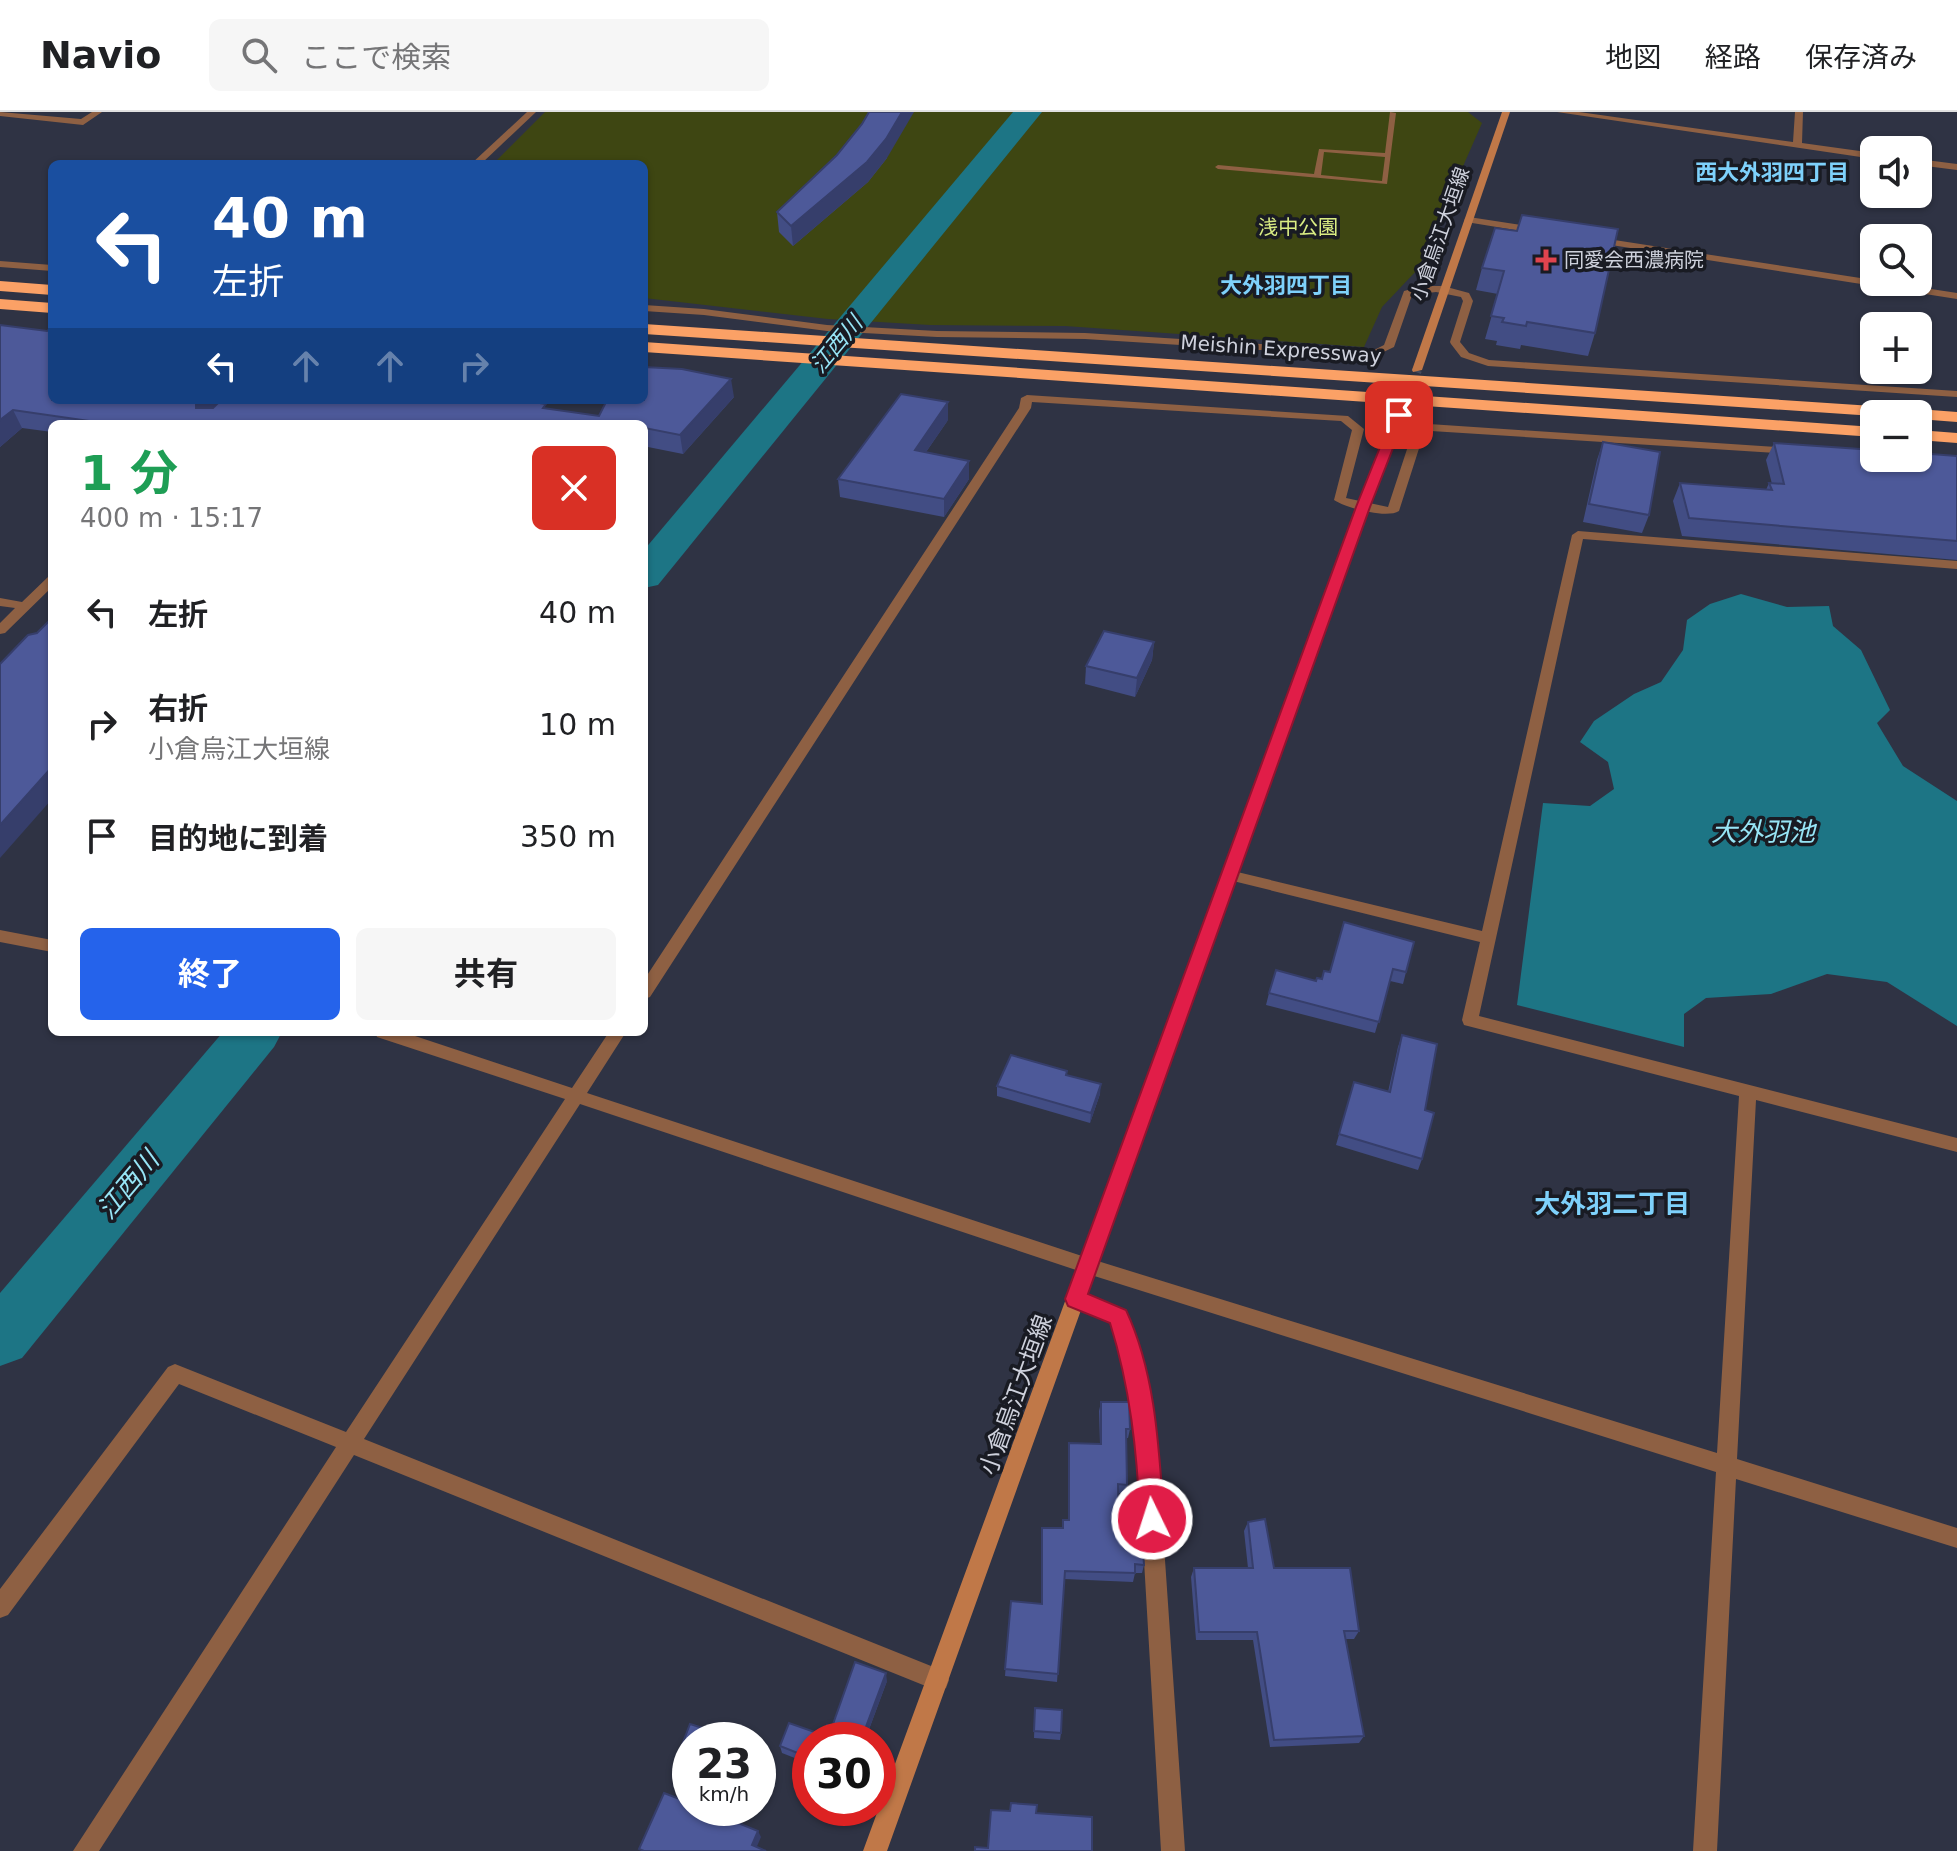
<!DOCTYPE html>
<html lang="ja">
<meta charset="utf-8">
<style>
body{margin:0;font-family:"DejaVu Sans","Noto Sans JP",sans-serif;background:#f6f6f6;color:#202124;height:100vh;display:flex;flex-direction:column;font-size:30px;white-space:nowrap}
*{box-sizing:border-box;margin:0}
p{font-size:26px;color:#757577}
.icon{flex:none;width:44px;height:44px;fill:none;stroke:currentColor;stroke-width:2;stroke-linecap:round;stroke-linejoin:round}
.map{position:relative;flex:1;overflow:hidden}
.details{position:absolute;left:48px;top:308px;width:600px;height:616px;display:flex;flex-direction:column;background:#fff;border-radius:12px;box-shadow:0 2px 6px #0004}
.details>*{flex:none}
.banner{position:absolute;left:48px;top:48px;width:600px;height:244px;border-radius:12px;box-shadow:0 2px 6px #0004;background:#1a4fa0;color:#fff;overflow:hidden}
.controls{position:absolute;left:1860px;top:24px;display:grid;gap:16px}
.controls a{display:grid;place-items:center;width:72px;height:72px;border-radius:12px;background:#fff;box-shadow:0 2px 6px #0004;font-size:40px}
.speed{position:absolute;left:672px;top:1610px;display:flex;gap:16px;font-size:40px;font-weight:700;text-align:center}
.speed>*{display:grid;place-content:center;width:104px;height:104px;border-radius:50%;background:#fff;box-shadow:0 2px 6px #0004;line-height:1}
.speed small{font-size:20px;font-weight:400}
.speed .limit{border:12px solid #d22;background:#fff;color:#111}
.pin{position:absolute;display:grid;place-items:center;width:68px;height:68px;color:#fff;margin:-34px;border-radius:16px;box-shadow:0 4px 12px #0006}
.me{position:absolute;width:88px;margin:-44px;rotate:356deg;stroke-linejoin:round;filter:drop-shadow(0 0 6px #0008)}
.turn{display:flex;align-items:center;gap:28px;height:168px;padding:0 32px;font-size:36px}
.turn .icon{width:104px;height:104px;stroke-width:2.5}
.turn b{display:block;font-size:56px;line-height:68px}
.lanes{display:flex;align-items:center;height:76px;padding:0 32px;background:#0003;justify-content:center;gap:40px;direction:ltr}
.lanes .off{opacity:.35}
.round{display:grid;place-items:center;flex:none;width:84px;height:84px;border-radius:12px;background:#f6f6f6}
.summary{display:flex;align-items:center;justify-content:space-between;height:136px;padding:0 32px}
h1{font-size:48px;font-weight:700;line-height:60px;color:#1e9e55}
.cta{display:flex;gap:16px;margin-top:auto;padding:16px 32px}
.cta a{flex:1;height:92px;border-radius:12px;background:#2563eb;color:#fff;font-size:32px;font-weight:700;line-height:92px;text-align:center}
.cta a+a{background:#f6f6f6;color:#202124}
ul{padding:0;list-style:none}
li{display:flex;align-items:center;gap:24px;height:112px;padding:0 32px}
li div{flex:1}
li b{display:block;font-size:30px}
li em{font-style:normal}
header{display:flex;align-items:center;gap:48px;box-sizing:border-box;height:112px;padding:0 40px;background:#fff;border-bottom:2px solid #e0e0e0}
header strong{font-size:38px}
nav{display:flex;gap:44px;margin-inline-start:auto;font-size:28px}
.search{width:560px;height:72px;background:#f6f6f6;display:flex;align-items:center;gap:20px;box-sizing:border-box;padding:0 28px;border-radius:12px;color:#757577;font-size:30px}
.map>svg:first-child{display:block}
</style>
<header>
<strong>Navio</strong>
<div class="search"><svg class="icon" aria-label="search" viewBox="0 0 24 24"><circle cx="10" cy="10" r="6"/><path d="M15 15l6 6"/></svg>ここで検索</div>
<nav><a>地図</a><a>経路</a><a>保存済み</a></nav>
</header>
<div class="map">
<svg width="1957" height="1739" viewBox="0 0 1957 1739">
<rect width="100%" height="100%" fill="#2f3344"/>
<!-- green -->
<polygon fill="#3e4612" points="545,0 1468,0 1482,11 1418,157 1382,195 1364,235 1065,214 930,213 828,207 644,186 644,52 493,52"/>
<!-- water -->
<polygon fill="#1d7585" points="1741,482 1787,495 1829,494 1833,514 1861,538 1890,598 1877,611 1903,654 1957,689 1957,914 1887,870 1827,862 1771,882 1706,886 1684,902 1684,935 1517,893 1543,691 1590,694 1614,677 1608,650 1580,630 1594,609 1634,582 1661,570 1683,538 1687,508 1710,492"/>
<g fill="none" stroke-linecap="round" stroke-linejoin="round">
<!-- river -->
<g fill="#1d7585" fill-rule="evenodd">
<polygon points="1013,0 1042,0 658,473 644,476 644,438"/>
<polygon points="223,920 282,920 274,935 22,1246 0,1254 0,1181"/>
</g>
<!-- secondary-tunnel-far1 -->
<polyline stroke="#474b5b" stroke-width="10" stroke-dasharray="10 5" stroke-linecap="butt" points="1405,288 1417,258"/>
<!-- secondary-tunnel -->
<polyline stroke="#474b5b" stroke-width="13" stroke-dasharray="13 6" stroke-linecap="butt" points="1399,303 1406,286"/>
<!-- service -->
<path fill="#8e6043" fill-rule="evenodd" d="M 1390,0 L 1396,1 L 1387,72 L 1218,57 L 1215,55 L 1218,53 L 1314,62 L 1319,37 L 1385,41 ZM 1324,40 L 1385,45 L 1382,69 L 1321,63 Z"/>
<!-- minor -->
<g fill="#8e6043" fill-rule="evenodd">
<polygon points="0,0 81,7 92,0 102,0 83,13 0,4"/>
<polygon points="1557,0 1579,0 1793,30 1795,0 1803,0 1802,31 1874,41 1874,47"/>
<polygon points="1918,47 1957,52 1957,58 1918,53"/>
<polygon points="1469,105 1540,116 1545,119 1540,122 1466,110 1464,108"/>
<polygon points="1595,125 1957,181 1957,187 1592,130 1590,128"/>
<polygon points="0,149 52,153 52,159 0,155"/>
<polygon points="1423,174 1443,174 1469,181 1473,189 1460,230 1469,241 1489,248 1957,279 1957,285 1488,254 1461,245 1451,232 1450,230 1463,189 1461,185 1436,180 1412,183 1394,235 1373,245 1085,227 937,225 827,219 704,203 644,199 644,193 704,197 827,213 937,219 1085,221 1372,239 1384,233 1404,179"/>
<path d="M 1027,283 L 1348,304 L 1364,317 L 1346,386 L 1388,395 L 1412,322 L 1429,312 L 1793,336 L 1799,339 L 1793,342 L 1431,319 L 1423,324 L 1399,399 C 1387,407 1346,396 1334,388 L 1352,318 L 1341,309 L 1032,290 L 1031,296 L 650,885 L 644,887 L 644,868 L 1019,296 L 1021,286 Z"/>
<polygon points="1578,419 1957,449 1957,457 1583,427 1479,904 1957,1026 1957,1040 1756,988 1737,1347 1957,1416 1957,1436 1736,1367 1717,1739 1693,1739 1716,1360 1088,1162 580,992 364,1327 946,1560 949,1568 946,1576 938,1579 354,1343 99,1739 73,1739 336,1335 179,1272 8,1503 0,1506 0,1477 168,1255 175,1252 346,1320 565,987 377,925 375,920 403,920 572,976 609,920 626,920 587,981 1088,1146 1717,1341 1739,984 1464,913 1462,908 1480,830 1229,768 1221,763 1229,758 1482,819 1572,423"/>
<polygon points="52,464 52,475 5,521 0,522 0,511 15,496 0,494 0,486 22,490 48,465"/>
<polygon points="0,818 52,828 52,840 0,830"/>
<polygon points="1076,1179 1126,1198 1146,1261 1158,1346 1185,1739 1161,1739 1138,1346 1126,1261 1111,1210 1069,1193 1067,1187 1069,1181"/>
</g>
<!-- tertiary -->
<polygon fill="#8e6043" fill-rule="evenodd" points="527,0 536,0 481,52 471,52"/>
<!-- secondary -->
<g fill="#c07848" fill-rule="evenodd">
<polygon points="1502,0 1510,0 1422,258 1413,260 1412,258"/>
<polygon points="1395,301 1405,303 1369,395 887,1739 863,1739 1357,395"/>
</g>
<!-- motorway -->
<g fill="#fba166" fill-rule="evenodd">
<polygon points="0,169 52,173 52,183 0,179"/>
<polygon points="0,187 52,191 52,201 0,197"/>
<polygon points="644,212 1918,297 1957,300 1957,310 1918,307 1918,302 1874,304 644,222"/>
<polygon points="644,230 1874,315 1874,325 644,240"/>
<polygon points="1918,318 1957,321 1957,331 1918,328"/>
</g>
</g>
<!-- wall -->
<g fill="#424d84">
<polygon points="862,12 887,46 868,70 793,134 779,120 777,100 837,43"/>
<polygon points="1495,116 1595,221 1588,244 1521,233 1520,237 1496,233 1497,229 1485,227 1498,182 1476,178 1482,156"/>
<polygon points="0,213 52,288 536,291 547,297 599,304 734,285 683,342 648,335 644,312 52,312 52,320 22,316 0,335"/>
<polygon points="948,308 926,340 969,349 969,367 944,405 840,385 838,367"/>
<polygon points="1603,330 1649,403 1642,421 1583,410 1597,348"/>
<polygon points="1774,331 1957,344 1957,448 1682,424 1673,389 1680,371 1766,378 1769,371 1772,372 1766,348"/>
<polygon points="1154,530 1152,548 1135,585 1085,572 1086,554"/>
<polygon points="1344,810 1406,860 1403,872 1390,869 1375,921 1266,893 1269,881 1322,867 1330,860"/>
<polygon points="1402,923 1425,998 1422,1047 1418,1058 1336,1033 1354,970 1388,980 1398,935"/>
<polygon points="1067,959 1067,963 1100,982 1090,1011 997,984 997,974"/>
<polygon points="1101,1290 1130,1317 1128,1326 1126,1326 1127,1373 1125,1382 1118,1381 1119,1421 1144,1453 1142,1461 1135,1461 1133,1470 1064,1467 1057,1570 1005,1564 1011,1489 1041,1492 1042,1416 1062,1416 1063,1408 1068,1408 1069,1331 1100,1332 1099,1299"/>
<polygon points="1248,1410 1274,1456 1359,1519 1354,1527 1345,1527 1364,1624 1359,1631 1270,1635 1253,1528 1196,1528 1191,1465 1194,1456 1248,1456 1244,1419"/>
<polygon points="887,1569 865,1628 810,1628 810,1652 782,1641 780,1634 823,1623"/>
<polygon points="1035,1596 1061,1621 1060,1628 1034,1626"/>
<polygon points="690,1612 729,1624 730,1628 690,1628 690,1641 686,1640 682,1633"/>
</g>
<!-- shaded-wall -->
<g fill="#363e6b">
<polygon points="902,0 914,0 887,46 868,70 793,134 791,114"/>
<polygon points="731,267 734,285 683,342 680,323"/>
<polygon points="200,288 228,288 204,310 196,296 196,292"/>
<polygon points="948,290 948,308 915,356 915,338"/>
<polygon points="13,298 22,316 0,335 0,308"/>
<polygon points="645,316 648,335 644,341 644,317"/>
<polygon points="969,349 969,367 944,405 944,387"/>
<polygon points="1154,530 1152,548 1135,585 1137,566"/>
<polygon points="52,655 52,687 0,746 0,713"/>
<polygon points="1101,972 1100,982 1090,1011 1091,1001"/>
<polygon points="886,1561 887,1569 865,1628 861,1628"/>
<polygon points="758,1719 761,1725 755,1739 752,1733"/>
</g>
<!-- building -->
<g fill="#4d5999" stroke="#363e6b" stroke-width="2">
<polygon points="869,0 902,0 886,27 867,50 791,114 777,100 837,43 862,12"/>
<polygon points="1522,103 1618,117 1595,221 1527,210 1526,214 1502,210 1504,206 1491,204 1504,159 1482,156 1495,116 1517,119"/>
<polygon points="0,213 47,219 52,215 52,288 200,288 196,292 196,296 213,296 221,288 520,288 546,292 543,296 599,304 607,288 644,288 644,255 682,257 731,267 680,323 645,316 644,317 644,312 110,312 13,298 0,308"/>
<polygon points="901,282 948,290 915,338 969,349 944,387 838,367"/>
<polygon points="1603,330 1660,340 1649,403 1589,392"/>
<polygon points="1774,331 1874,338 1874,346 1918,346 1918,341 1957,344 1957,429 1689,406 1680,371 1772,378 1769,371 1784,372"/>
<polygon points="52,506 52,655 0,713 0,552 28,523 37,521"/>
<polygon points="1104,519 1154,530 1137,566 1086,554"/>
<polygon points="1344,810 1414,830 1406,860 1393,857 1379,910 1269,881 1276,858 1316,869 1317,866 1322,867 1324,859 1330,860"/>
<polygon points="1402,923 1437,932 1425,998 1434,1001 1422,1047 1339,1022 1354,970 1390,980"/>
<polygon points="1011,943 1067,959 1066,963 1101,972 1091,1001 997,974"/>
<polygon points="1101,1290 1129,1290 1130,1317 1126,1317 1127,1373 1118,1372 1119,1421 1142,1422 1144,1453 1135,1452 1135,1461 1065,1459 1058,1562 1005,1557 1011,1489 1042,1492 1042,1416 1063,1416 1063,1408 1069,1408 1069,1331 1101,1332"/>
<polygon points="1265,1407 1274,1456 1350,1456 1359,1519 1344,1519 1364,1624 1274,1628 1257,1520 1199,1520 1194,1456 1253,1456 1248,1410"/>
<polygon points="855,1550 886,1561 861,1628 810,1628 810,1646 780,1634 789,1611 823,1623 827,1613 832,1615"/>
<polygon points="1035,1596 1062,1598 1061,1621 1034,1619"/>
<polygon points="690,1612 729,1624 727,1628 690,1628 690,1635 682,1633"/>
<polygon points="664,1681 690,1691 690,1696 701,1696 758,1719 752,1733 766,1739 644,1739 639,1737"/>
<polygon points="1011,1691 1037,1693 1036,1701 1092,1705 1092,1739 975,1739 975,1735 988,1736 991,1698 1010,1699"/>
</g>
<!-- route -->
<path fill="#e11d48" stroke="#92132f" stroke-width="2" d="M 1399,299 L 1406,303 L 1370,395 L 1088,1182 L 1126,1198 C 1156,1262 1159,1337 1164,1407 L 1160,1415 L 1152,1418 L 1144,1415 L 1140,1407 C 1137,1339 1130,1275 1110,1211 L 1068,1194 L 1065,1187 L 1356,395 L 1393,303 Z"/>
<!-- markers -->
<path fill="#e0444e" stroke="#191b23" stroke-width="3" d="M1542 136h8v8h8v8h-8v8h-8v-8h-8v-8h8z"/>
<g text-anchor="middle" stroke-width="7" stroke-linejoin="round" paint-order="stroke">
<!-- far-park labels -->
<g font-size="20" fill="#daed83" stroke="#191b23">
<text x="1298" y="122">浅中公園</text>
</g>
<!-- far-street labels -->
<g font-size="20" fill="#ced1dc" stroke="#191b23">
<text transform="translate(1440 122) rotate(-71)" y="7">小倉烏江大垣線</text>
<text transform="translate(1281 237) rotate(4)" y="7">Meishin Expressway</text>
</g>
<!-- far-poi labels -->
<g font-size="20" fill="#ced1dc" stroke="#191b23" text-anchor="start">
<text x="1564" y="155">同愛会西濃病院</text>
</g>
<!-- far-neighbourhood labels -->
<g font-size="22" font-weight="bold" fill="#7ed1fb" stroke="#191b23">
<text x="1772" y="68">西大外羽四丁目</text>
<text x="1286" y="181">大外羽四丁目</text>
</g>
<!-- far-water labels -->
<g font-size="22" font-style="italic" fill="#97e5f6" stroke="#191b23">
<text transform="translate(836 232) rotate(-50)" y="8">江西川</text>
</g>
<!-- street labels -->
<g font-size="24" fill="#ced1dc" stroke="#191b23">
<text transform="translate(1016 1283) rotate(-70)" y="8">小倉烏江大垣線</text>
</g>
<!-- water labels -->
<g font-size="26" font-style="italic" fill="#97e5f6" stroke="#191b23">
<text x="1763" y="729">大外羽池</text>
<text transform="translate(128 1073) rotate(-50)" y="9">江西川</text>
</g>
<!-- neighbourhood labels -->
<g font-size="26" font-weight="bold" fill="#7ed1fb" stroke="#191b23">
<text x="1612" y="1101">大外羽二丁目</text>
</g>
</g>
</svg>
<div class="controls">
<a><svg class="icon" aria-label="sound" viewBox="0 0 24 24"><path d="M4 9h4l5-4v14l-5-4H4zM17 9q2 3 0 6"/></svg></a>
<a><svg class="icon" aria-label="search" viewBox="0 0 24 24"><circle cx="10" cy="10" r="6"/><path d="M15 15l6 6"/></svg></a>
<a>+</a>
<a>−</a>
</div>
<div class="speed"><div>23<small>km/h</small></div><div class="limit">30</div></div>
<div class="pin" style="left:1399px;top:303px;background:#d93025"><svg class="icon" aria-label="arrive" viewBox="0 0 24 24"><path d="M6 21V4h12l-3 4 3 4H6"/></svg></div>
<svg class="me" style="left:1152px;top:1407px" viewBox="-20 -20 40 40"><circle r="17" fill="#e11d48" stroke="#fff" stroke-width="3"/><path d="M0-11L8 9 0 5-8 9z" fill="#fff"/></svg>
<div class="banner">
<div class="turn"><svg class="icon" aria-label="left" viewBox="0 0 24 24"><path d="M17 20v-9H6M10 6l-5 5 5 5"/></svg><div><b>40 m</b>左折</div></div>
<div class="lanes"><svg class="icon" aria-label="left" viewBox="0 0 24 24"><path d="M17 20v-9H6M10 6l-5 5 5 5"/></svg><svg class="icon off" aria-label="ahead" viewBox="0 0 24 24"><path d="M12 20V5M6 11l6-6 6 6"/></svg><svg class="icon off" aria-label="ahead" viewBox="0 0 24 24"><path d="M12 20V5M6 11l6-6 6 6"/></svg><svg class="icon off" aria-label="right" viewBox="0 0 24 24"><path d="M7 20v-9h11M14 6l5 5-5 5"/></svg></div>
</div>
<section class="details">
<div class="summary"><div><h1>1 分</h1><p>400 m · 15:17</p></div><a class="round" style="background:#d93025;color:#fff"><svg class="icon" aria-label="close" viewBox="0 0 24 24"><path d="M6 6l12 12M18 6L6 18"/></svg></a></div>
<ul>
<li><svg class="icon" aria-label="left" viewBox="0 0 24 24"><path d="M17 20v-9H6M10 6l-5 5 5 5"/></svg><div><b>左折</b></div><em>40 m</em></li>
<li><svg class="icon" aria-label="right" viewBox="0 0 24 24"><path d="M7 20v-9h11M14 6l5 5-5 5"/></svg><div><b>右折</b><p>小倉烏江大垣線</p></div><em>10 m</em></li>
<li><svg class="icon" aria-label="arrive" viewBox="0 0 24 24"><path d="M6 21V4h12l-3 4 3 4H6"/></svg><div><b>目的地に到着</b></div><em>350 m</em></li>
</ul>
<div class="cta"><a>終了</a><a>共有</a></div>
</section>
</div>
